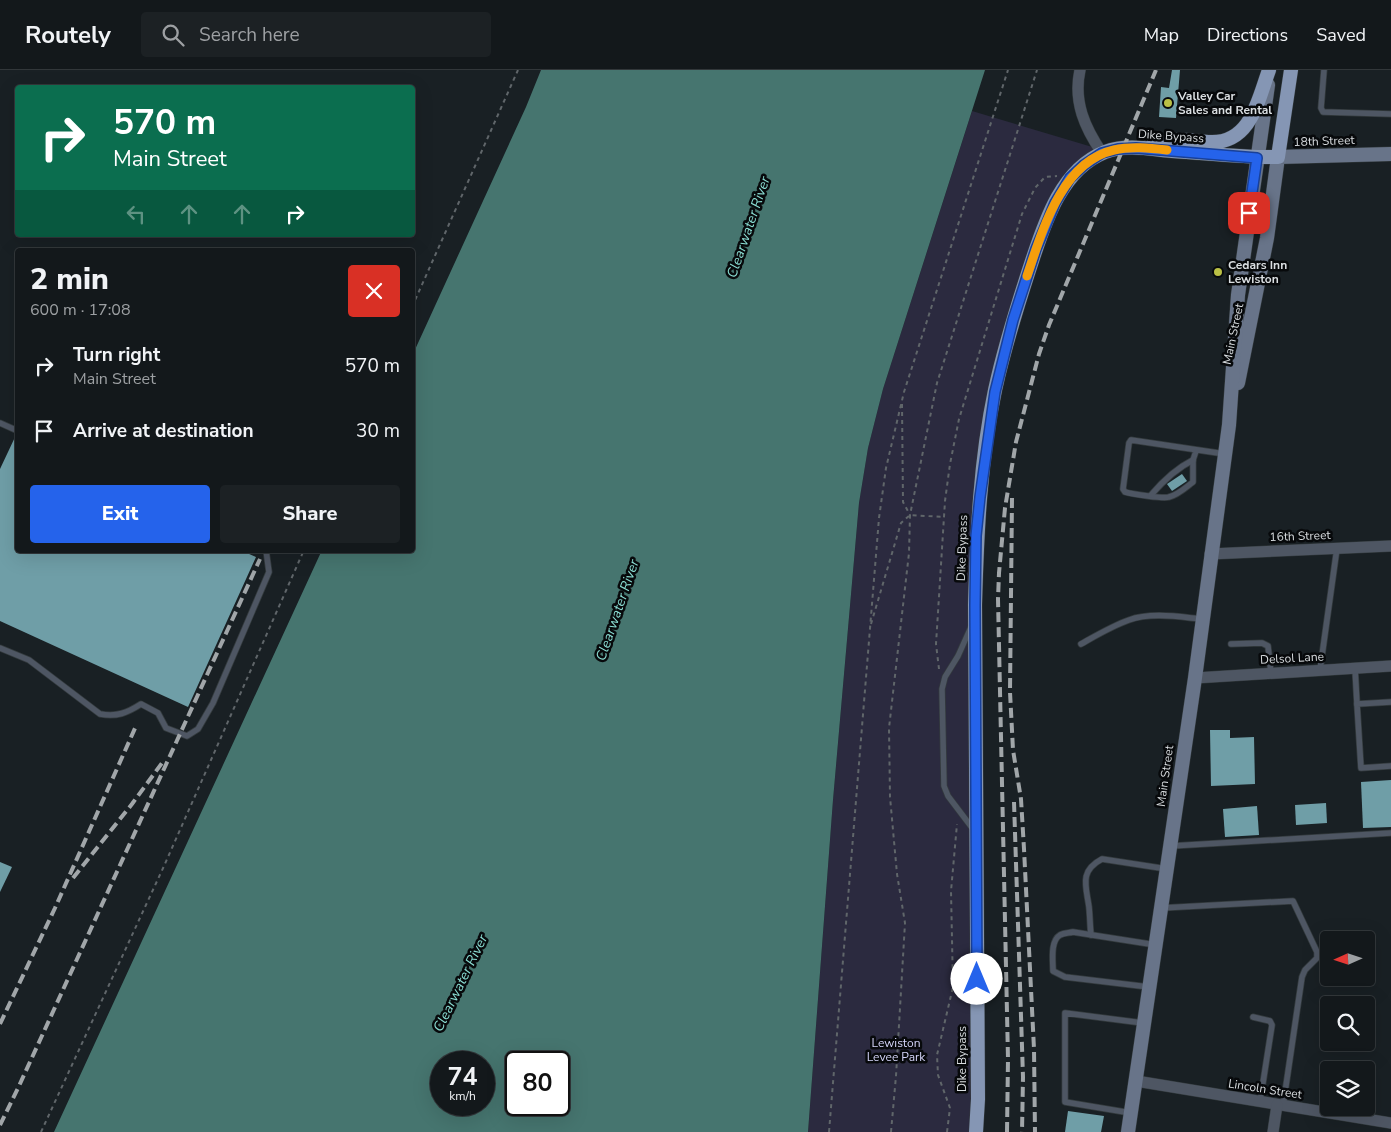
<!DOCTYPE html>
<meta charset="utf-8">
<style>
body{margin:0;font-family:"Nunito Sans",sans-serif;background:#1c2124;color:#f1f3f6;height:100vh;display:flex;flex-direction:column;font-size:19px;white-space:nowrap}
*{box-sizing:border-box;margin:0}
p{font-size:16px;color:#9da0a3}
.icon{flex:none;width:28px;height:28px;fill:none;stroke:currentColor;stroke-width:2;stroke-linecap:round;stroke-linejoin:round}
.map{position:relative;flex:1;overflow:hidden}
.panel{position:absolute;left:15px;top:178px;width:400px;height:305px;display:flex;flex-direction:column;background:#13181b;border-radius:5px;box-shadow:0 5px 20px #0002,0 0 0 1px #32373a}
.panel>*{flex:none}
.guide{position:absolute;left:15px;top:15px;width:400px;height:152px;border-radius:5px;box-shadow:0 5px 20px #0002,0 0 0 1px #32373a;background:#0b6e4f;color:#fff;overflow:hidden}
.needle{width:32px;rotate:267deg}
.tools{position:absolute;left:1320px;top:861px;display:grid;gap:10px}
.tools a{display:grid;place-items:center;width:55px;height:55px;border-radius:5px;background:#13181b;box-shadow:0 5px 20px #0002,0 0 0 1px #32373a;font-size:25px}
.speed{position:absolute;left:430px;top:981px;display:flex;gap:10px;font-size:25px;font-weight:700;text-align:center}
.speed>*{display:grid;place-content:center;width:65px;height:65px;border-radius:50%;background:#13181b;box-shadow:0 5px 20px #0002,0 0 0 1px #32373a;line-height:1}
.speed small{font-size:12px;font-weight:400}
.speed .limit{border:2px solid #111;border-radius:8px;background:#fff;color:#111}
.pin{position:absolute;display:grid;place-items:center;width:42px;height:42px;color:#fff;margin:-21px;border-radius:10px;box-shadow:0 2px 8px #0006}
.me{position:absolute;width:55px;margin:-28px;rotate:0deg;stroke-linejoin:round;filter:drop-shadow(0 0 4px #0008)}
.turn{display:flex;align-items:center;gap:18px;height:105px;padding:0 15px;font-size:22px}
.turn .icon{width:65px;height:65px;stroke-width:2.5}
.turn b{display:block;font-size:35px;line-height:42px}
.lanes{display:flex;align-items:center;height:48px;padding:0 15px;background:#0003;justify-content:center;gap:25px;direction:ltr}
.lanes .off{opacity:.35}
.round{display:grid;place-items:center;flex:none;width:52px;height:52px;border-radius:5px;background:#1c2124}
.headline{display:flex;align-items:center;justify-content:space-between;height:85px;padding:0 15px}
h1{font-size:30px;font-weight:800;line-height:38px}
.cta{display:flex;gap:10px;margin-top:auto;padding:10px 15px}
.cta a{flex:1;height:58px;border-radius:5px;background:#2563eb;color:#fff;font-size:20px;font-weight:800;line-height:58px;text-align:center}
.cta a+a{background:#1c2124;color:#f1f3f6}
ul{padding:0;list-style:none}
li{display:flex;align-items:center;gap:15px;height:65px;padding:0 15px}
li div{flex:1}
li b{display:block;font-size:19px}
li em{font-style:normal}
header{display:flex;align-items:center;gap:30px;box-sizing:border-box;height:70px;padding:0 25px;background:#13181b;border-bottom:1px solid #32373a}
header strong{font-size:24px}
nav{display:flex;gap:28px;margin-inline-start:auto;font-size:18px}
.search{width:350px;height:45px;background:#1c2124;display:flex;align-items:center;gap:12px;box-sizing:border-box;padding:0 18px;border-radius:5px;color:#9da0a3;font-size:19px}
.map>svg:first-child{display:block}
</style>
<header>
<strong>Routely</strong>
<div class="search"><svg class="icon" aria-label="search" viewBox="0 0 24 24"><circle cx="10" cy="10" r="6"/><path d="M15 15l6 6"/></svg>Search here</div>
<nav><a>Map</a><a>Directions</a><a>Saved</a></nav>
</header>
<div class="map">
<svg width="1391" height="1062" viewBox="0 0 1391 1062">
<rect width="100%" height="100%" fill="#192024"/>
<!-- green -->
<polygon fill="#2b2a3f" points="972,41 1099,79 1071,108 1013,250 979,427 976,1062 808,1062 833,730 859,433 868,378 883,319"/>
<!-- water -->
<path fill="#46756f" fill-rule="evenodd" d="M 541,0 L 985,0 L 883,319 L 868,378 L 859,433 L 833,730 L 808,1062 L 54,1062 L 322,480 L 412,480 L 413,284 L 526,37 ZM 441,992 L 484,992 L 484,1035 L 441,1035 ZM 516,992 L 559,992 L 559,1035 L 516,1035 Z"/>
<!-- building -->
<g fill="#6f9ea7">
<polygon points="1172,0 1180,0 1176,48 1159,47 1161,17 1169,18"/>
<polygon points="16,365 18,366 18,480 240,480 256,487 188,637 0,551 0,399"/>
<polygon points="1182,404 1187,411 1172,421 1167,414"/>
<polygon points="1210,660 1230,660 1230,668 1254,667 1255,714 1211,716"/>
<polygon points="1391,710 1391,757 1363,758 1361,712"/>
<polygon points="1326,733 1327,753 1296,755 1295,735"/>
<polygon points="1257,736 1259,765 1225,767 1223,739"/>
<polygon points="0,792 12,797 0,822"/>
<polygon points="1068,1041 1104,1046 1101,1062 1065,1062"/>
</g>
<g fill="none" stroke-linecap="round" stroke-linejoin="round">
<defs>
<g id="service">
<polyline points="1324,0 1321,38 1323,42 1391,44"/>
<polyline points="0,353 18,361"/>
<path d="M 1196,381 L 1193,390 L 1193,412 C 1185,418 1178,425 1169,427 C 1164,429 1132,424 1125,422 L 1123,419 L 1129,373 L 1131,370 L 1225,384"/>
<path d="M 1151,425 C 1163,411 1177,398 1193,390"/>
<polyline points="971,557 958,586 945,607 942,619 944,716 948,726 973,759"/>
<path d="M 1081,574 C 1097,565 1112,556 1129,550 C 1151,542 1180,547 1202,549"/>
<polyline points="1231,574 1262,573 1268,576 1271,603"/>
<path d="M 0,578 L 29,590 L 100,644 C 117,647 127,643 141,634 L 158,643 L 166,658 L 187,666 L 198,659 L 213,633 L 269,502 L 266,480"/>
<polyline points="1355,598 1357,634"/>
<polyline points="1320,600 1337,478"/>
<polyline points="1391,632 1357,634 1361,698 1391,696"/>
<polyline points="1171,776 1391,763"/>
<polyline points="1161,838 1293,831 1317,882 1317,888 1305,900 1302,907 1283,1036"/>
<path d="M 1091,865 C 1090,856 1090,847 1089,837 C 1086,816 1079,801 1102,789 L 1167,799"/>
<path d="M 1149,917 L 1065,907 L 1053,901 C 1053,891 1050,871 1060,865 C 1064,863 1069,863 1073,862 L 1156,875"/>
<polyline points="1253,947 1270,951 1272,955 1260,1032"/>
<polyline points="1131,1043 1065,1032 1065,943 1143,953"/>
</g>
<g id="minor">
<path d="M 1080,0 C 1073,32 1085,58 1102,83"/>
<polyline points="1210,484 1391,476"/>
<polyline points="1195,608 1391,596"/>
<polyline points="1136,1011 1391,1053"/>
<polyline points="1273,1062 1277,1035"/>
</g>
<g id="secondary">
<polyline points="1238,313 1267,168 1278,87 1391,84"/>
<polyline points="1128,1062 1195,608 1229,355 1238,225 1268,15"/>
</g>
<g id="trunk">
<path d="M 1153,74 C 1161,73 1169,71 1176,70 C 1188,69 1200,72 1211,72 C 1251,73 1258,30 1269,0"/>
<path d="M 976,1062 L 978,1029 L 975,535 C 977,463 980,391 995,320 C 1004,279 1016,240 1029,200 C 1043,158 1059,100 1105,82 C 1126,74 1150,79 1172,81 C 1207,83 1243,88 1278,87 L 1291,0"/>
</g>
</defs>
<!-- service casing -->
<use href="#service" stroke="#343b3e" stroke-width="7"/>
<!-- minor casing -->
<use href="#minor" stroke="#343b3e" stroke-width="12"/>
<!-- secondary casing -->
<use href="#secondary" stroke="#343b3e" stroke-width="15"/>
<!-- trunk casing -->
<use href="#trunk" stroke="#343b3e" stroke-width="15"/>
<!-- path -->
<g stroke="#60666a" stroke-width="2" stroke-dasharray="4 4" stroke-linecap="butt">
<polyline points="412,237 518,0"/>
<polyline points="902,334 903,432 910,445"/>
<polyline points="871,554 901,453 910,445 943,447"/>
<polyline points="939,599 936,574 945,431 950,394 959,349 1022,144 1035,118 1045,107 1057,106"/>
<polyline points="41,1062 164,796 304,480"/>
<polyline points="829,1062 879,448 886,398 904,322 1008,0"/>
<polyline points="891,1062 896,1006 905,853 897,804 890,727 889,658 909,483 910,445 937,313 1037,0"/>
<polyline points="947,1062 950,1038 938,1005 937,985 953,917 951,821 957,754"/>
</g>
<!-- service -->
<use href="#service" stroke="#4e5663" stroke-width="5.5"/>
<!-- minor -->
<use href="#minor" stroke="#4e5663" stroke-width="11"/>
<!-- secondary -->
<use href="#secondary" stroke="#687489" stroke-width="14"/>
<!-- trunk -->
<use href="#trunk" stroke="#8596b4" stroke-width="14"/>
<!-- rail -->
<g stroke="#a1a6a9" stroke-width="4" stroke-dasharray="10 5" stroke-linecap="butt">
<polyline points="1012,428 1010,622 1013,680 1021,729 1024,779 1034,979 1035,1062"/>
<polyline points="1014,732 1023,1007 1022,1062"/>
<polyline points="73,808 132,734 162,693"/>
<polyline points="0,954 55,838 136,656"/>
<polyline points="0,1055 19,1016 260,489"/>
<polyline points="1007,1062 1008,989 998,529 999,503 1005,438 1016,372 1039,284 1049,255 1156,0"/>
</g>
</g>
<g fill="none" stroke-linecap="round" stroke-linejoin="round">
<defs>
<polyline id="route" points="977,909 975,535 976,466 980,427 995,322 1013,250 1036,179 1055,133 1070,108 1084,95 1102,83 1118,79 1136,78 1257,88 1249,143"/>
</defs>
<!-- route casing -->
<use href="#route" stroke="#184099" stroke-width="12"/>
<!-- route -->
<use href="#route" stroke="#2563eb" stroke-width="9"/>
<!-- slow -->
<path stroke="#f59e0b" stroke-width="9" d="M 1027,206 C 1042,162 1061,92 1114,80 C 1131,76 1150,78 1167,80"/>
</g>
<!-- markers -->
<g fill="#bac045" stroke="#07090b" stroke-width="2">
<circle cx="1168" cy="33" r="5"/>
<circle cx="1218" cy="202" r="5"/>
</g>
<g text-anchor="middle" stroke-width="5" stroke-linejoin="round" paint-order="stroke">
<!-- poi labels -->
<g font-size="12" font-weight="bold" fill="#dadee1" stroke="#07090b" text-anchor="start">
<text x="1178" y="30">Valley Car<tspan x="1178" dy="14">Sales and Rental</tspan></text>
<text x="1228" y="199">Cedars Inn<tspan x="1228" dy="14">Lewiston</tspan></text>
</g>
<!-- street labels -->
<g font-size="12" fill="#dadee1" stroke="#07090b">
<text transform="translate(1171 66) rotate(4)" y="4">Dike Bypass</text>
<text transform="translate(1324 71) rotate(-2)" y="4">18th Street</text>
<text transform="translate(1233 264) rotate(-78)" y="4">Main Street</text>
<text transform="translate(1300 466) rotate(-2)" y="4">16th Street</text>
<text transform="translate(962 478) rotate(-88)" y="4">Dike Bypass</text>
<text transform="translate(1292 588) rotate(-3)" y="4">Delsol Lane</text>
<text transform="translate(1165 706) rotate(-82)" y="4">Main Street</text>
<text transform="translate(962 989) rotate(-90)" y="4">Dike Bypass</text>
<text transform="translate(1265 1019) rotate(9)" y="4">Lincoln Street</text>
</g>
<!-- park labels -->
<g font-size="12" fill="#d4d4f8" stroke="#07090b">
<text x="896" y="977">Lewiston<tspan x="896" dy="14">Levee Park</tspan></text>
</g>
<!-- water labels -->
<g font-size="14" font-style="italic" fill="#8addd3" stroke="#07090b">
<text transform="translate(748 157) rotate(-71)" y="5">Clearwater River</text>
<text transform="translate(617 540) rotate(-71)" y="5">Clearwater River</text>
<text transform="translate(460 913) rotate(-64)" y="5">Clearwater River</text>
</g>
</g>
</svg>
<div class="tools">
<a><svg class="needle" viewBox="-14 -14 28 28"><path d="M0-13l5 13h-10z" fill="#e53935"/><path d="M0 13l5-13h-10z" fill="#9da0a3"/></svg></a>
<a><svg class="icon" aria-label="search" viewBox="0 0 24 24"><circle cx="10" cy="10" r="6"/><path d="M15 15l6 6"/></svg></a>
<a><svg class="icon" aria-label="layers" viewBox="0 0 24 24"><path d="M12 4l9 5-9 5-9-5zM3 14l9 5 9-5"/></svg></a>
</div>
<div class="speed"><div>74<small>km/h</small></div><div class="limit">80</div></div>
<div class="pin" style="left:1249px;top:143px;background:#d93025"><svg class="icon" aria-label="arrive" viewBox="0 0 24 24"><path d="M6 21V4h12l-3 4 3 4H6"/></svg></div>
<svg class="me" style="left:977px;top:909px" viewBox="-20 -20 40 40"><circle r="19" fill="#fff"/><path d="M0-13L10 11 0 6-10 11z" fill="#2563eb"/></svg>
<div class="guide">
<div class="turn"><svg class="icon" aria-label="right" viewBox="0 0 24 24"><path d="M7 20v-9h11M14 6l5 5-5 5"/></svg><div><b>570 m</b>Main Street</div></div>
<div class="lanes"><svg class="icon off" aria-label="left" viewBox="0 0 24 24"><path d="M17 20v-9H6M10 6l-5 5 5 5"/></svg><svg class="icon off" aria-label="ahead" viewBox="0 0 24 24"><path d="M12 20V5M6 11l6-6 6 6"/></svg><svg class="icon off" aria-label="ahead" viewBox="0 0 24 24"><path d="M12 20V5M6 11l6-6 6 6"/></svg><svg class="icon" aria-label="right" viewBox="0 0 24 24"><path d="M7 20v-9h11M14 6l5 5-5 5"/></svg></div>
</div>
<section class="panel">
<div class="headline"><div><h1>2 min</h1><p>600 m · 17:08</p></div><a class="round" style="background:#d93025;color:#fff"><svg class="icon" aria-label="close" viewBox="0 0 24 24"><path d="M6 6l12 12M18 6L6 18"/></svg></a></div>
<ul>
<li><svg class="icon" aria-label="right" viewBox="0 0 24 24"><path d="M7 20v-9h11M14 6l5 5-5 5"/></svg><div><b>Turn right</b><p>Main Street</p></div><em>570 m</em></li>
<li><svg class="icon" aria-label="arrive" viewBox="0 0 24 24"><path d="M6 21V4h12l-3 4 3 4H6"/></svg><div><b>Arrive at destination</b></div><em>30 m</em></li>
</ul>
<div class="cta"><a>Exit</a><a>Share</a></div>
</section>
</div>
